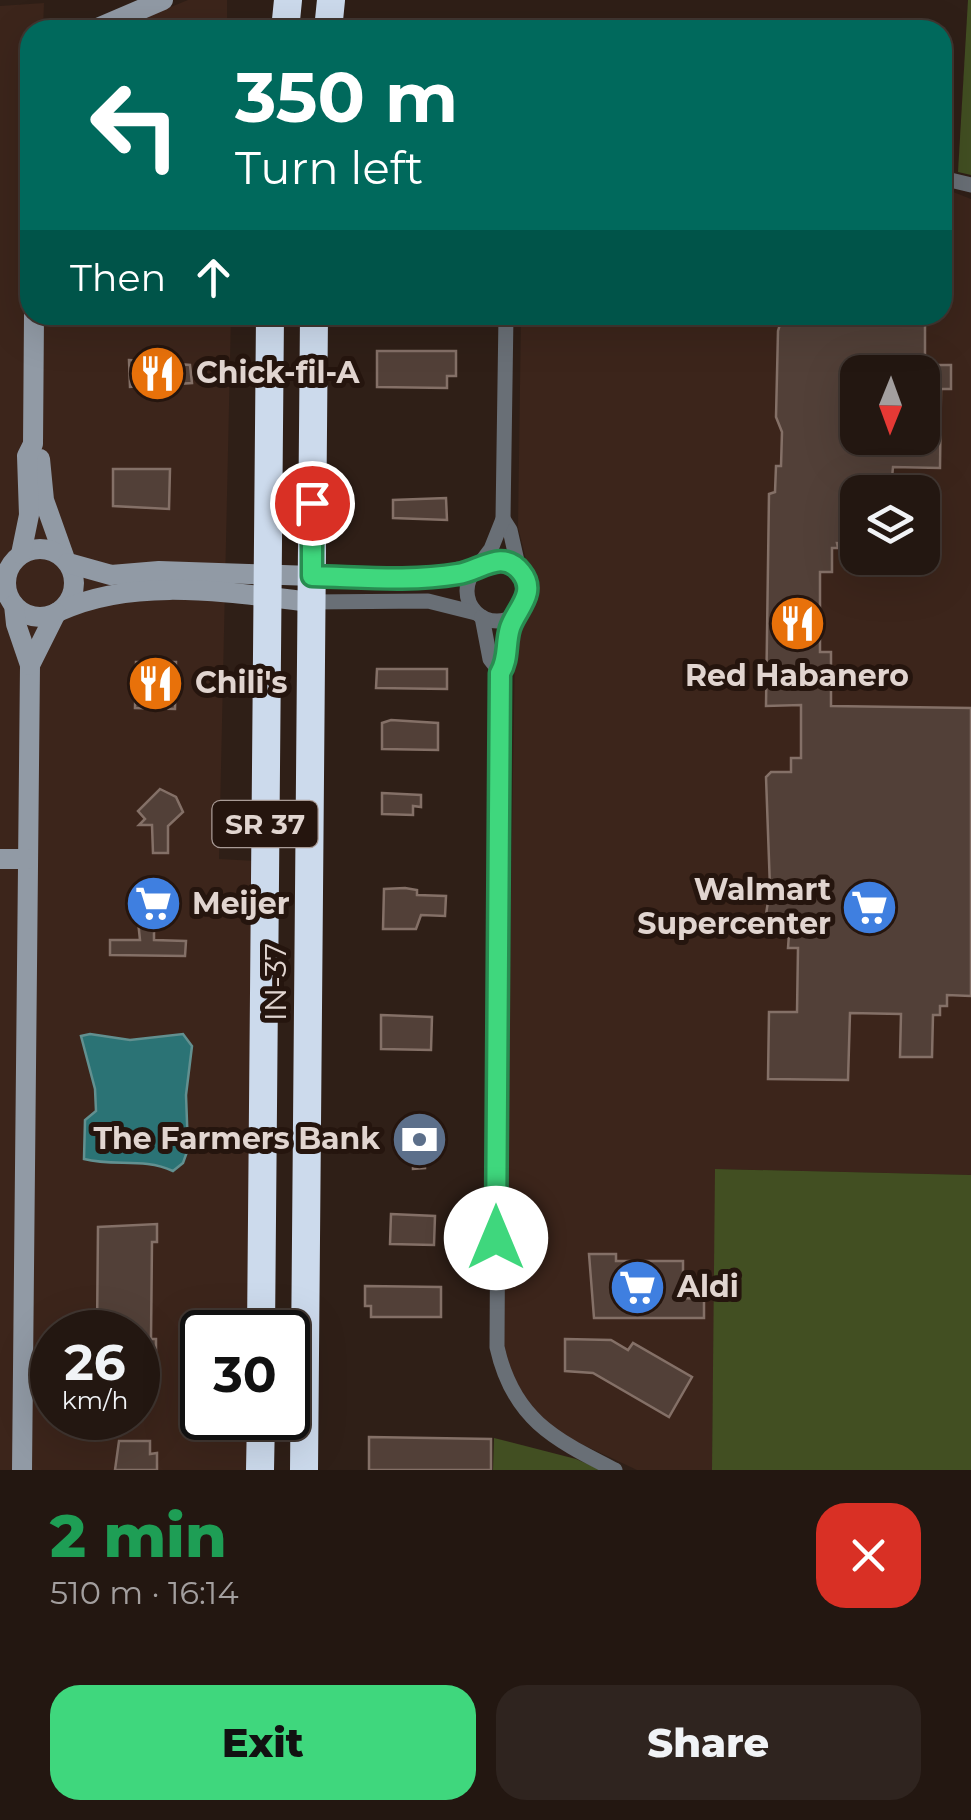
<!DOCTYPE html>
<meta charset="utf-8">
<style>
body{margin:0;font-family:Montserrat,sans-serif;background:#2f241f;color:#f1f3f6;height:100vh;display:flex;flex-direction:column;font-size:38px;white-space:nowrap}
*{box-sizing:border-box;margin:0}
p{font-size:32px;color:#a39f9f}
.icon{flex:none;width:55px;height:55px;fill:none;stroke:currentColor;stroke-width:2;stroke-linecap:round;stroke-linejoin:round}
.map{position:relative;height:1470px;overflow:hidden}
.sheet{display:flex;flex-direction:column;background:#231711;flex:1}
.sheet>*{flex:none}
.guide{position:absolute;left:20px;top:20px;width:932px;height:305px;border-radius:30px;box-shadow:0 10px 40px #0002,0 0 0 2px #403631;background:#00695c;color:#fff;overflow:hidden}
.needle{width:65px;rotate:181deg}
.tools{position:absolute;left:840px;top:355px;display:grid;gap:20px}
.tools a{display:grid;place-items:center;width:100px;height:100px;border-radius:20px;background:#231711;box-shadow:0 10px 40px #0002,0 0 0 2px #403631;font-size:50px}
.speed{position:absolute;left:30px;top:1310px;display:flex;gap:20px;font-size:50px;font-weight:700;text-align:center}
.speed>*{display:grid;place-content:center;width:130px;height:130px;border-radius:50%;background:#231711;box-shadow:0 10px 40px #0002,0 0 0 2px #403631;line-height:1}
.speed small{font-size:25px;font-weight:400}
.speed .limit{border:5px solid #111;border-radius:15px;background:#fff;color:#111}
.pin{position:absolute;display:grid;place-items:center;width:85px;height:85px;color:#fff;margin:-42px;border:5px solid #fff;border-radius:50%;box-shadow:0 2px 10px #0007}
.me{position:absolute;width:110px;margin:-55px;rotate:0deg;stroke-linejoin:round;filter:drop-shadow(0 0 8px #0008)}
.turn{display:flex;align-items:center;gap:35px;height:210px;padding:0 50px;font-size:45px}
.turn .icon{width:130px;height:130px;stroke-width:2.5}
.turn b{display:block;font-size:70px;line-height:85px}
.then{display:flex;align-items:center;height:95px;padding:0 50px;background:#0003;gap:20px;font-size:38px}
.round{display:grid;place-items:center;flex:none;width:105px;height:105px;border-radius:30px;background:#2f241f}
.headline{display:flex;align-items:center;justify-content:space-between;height:170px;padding:0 50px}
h1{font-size:60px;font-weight:800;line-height:75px;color:#1e9e55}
.cta{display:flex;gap:20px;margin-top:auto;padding:20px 50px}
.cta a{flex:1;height:115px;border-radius:30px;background:#3fd77d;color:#111;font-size:40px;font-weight:800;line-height:115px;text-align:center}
.cta a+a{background:#2f241f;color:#f1f3f6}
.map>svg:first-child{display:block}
</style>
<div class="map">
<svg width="971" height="1470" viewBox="0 0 971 1470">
<rect width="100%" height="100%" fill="#2f1f17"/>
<!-- built -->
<g fill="#3c251b" fill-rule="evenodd">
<polygon points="188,0 227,0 227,30 114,30"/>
<path d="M 44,3 L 43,30 L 30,30 L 30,315 L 231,315 L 219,859 L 257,861 L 253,1332 L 202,1332 L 202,1418 L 252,1418 L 252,1470 L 0,1470 L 0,6 ZM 52,1332 L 138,1332 L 138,1418 L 52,1418 Z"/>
<path d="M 943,188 L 971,199 L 971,1175 L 716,1169 L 712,1470 L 637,1470 L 560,1434 L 530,1406 L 513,1376 L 504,1345 L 515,646 L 525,621 L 530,576 L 518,527 L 521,315 L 942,315 ZM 858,372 L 922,372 L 922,438 L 858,438 ZM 858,492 L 922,492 L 922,558 L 858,558 Z"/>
</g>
<!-- green -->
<g fill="#424f22">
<polygon points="968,0 971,0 971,175 958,172"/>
<polygon points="715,1169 971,1175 971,1470 712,1470"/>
<polygon points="494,1438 576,1459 601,1470 493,1470"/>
</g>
<!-- water -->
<path fill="#2b7375" stroke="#629090" stroke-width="2.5" d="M 90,1034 L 130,1040 L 183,1034 L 192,1046 L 186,1095 L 188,1149 L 183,1163 L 173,1171 C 143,1157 115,1167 84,1159 L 85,1120 L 96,1111 L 95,1089 L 81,1036 Z"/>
<!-- building -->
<g fill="#524038" stroke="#847067" stroke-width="2.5" fill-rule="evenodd">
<path d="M 783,315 L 925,315 L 925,365 L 951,365 L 951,389 L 941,389 L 940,468 L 893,467 L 892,478 L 877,478 L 876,492 L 858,492 L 858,544 L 837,543 L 838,548 L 832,548 L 832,572 L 820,572 L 820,652 L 831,652 L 831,706 L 971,708 L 971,996 L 947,995 L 947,1006 L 940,1006 L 940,1015 L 933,1015 L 932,1057 L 900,1057 L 901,1014 L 850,1013 L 848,1080 L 768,1079 L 769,1012 L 797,1012 L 798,948 L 788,948 L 789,934 L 769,934 L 764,928 L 770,888 L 766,777 L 771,772 L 791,772 L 791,758 L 801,758 L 801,705 L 766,706 L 769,494 L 775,492 L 776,466 L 781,466 L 782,432 L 776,417 L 778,331 ZM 858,372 L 922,372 L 922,438 L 858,438 Z"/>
<polygon points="377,351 456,351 456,376 447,376 447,388 377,387"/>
<polygon points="129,360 190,365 192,383 130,387"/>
<polygon points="113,469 170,469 169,509 113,506"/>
<polygon points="446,498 447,520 393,518 393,500"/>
<polygon points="136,662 176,662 175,709 135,708"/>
<polygon points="377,669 447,669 447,689 376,688"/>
<polygon points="391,720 438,723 438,750 382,749 382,723"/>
<polygon points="160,789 176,797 183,812 168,826 168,853 153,853 152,825 139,825 145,819 138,811"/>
<polygon points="382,793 421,795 421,807 413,806 413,815 382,814"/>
<polygon points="405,888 417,890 417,895 446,896 445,916 421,915 416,929 383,929 384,889"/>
<polygon points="135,892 172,893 172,917 154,917 154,940 186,941 185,956 110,955 110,940 140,940"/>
<polygon points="381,1015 432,1017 431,1050 381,1049"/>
<polygon points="400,1127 438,1127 438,1151 424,1151 425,1168 413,1169 413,1152 400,1152"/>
<polygon points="391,1214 435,1216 434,1245 390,1244"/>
<polygon points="157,1224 157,1242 152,1242 151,1339 156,1339 156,1357 139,1356 138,1332 97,1332 98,1227"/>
<polygon points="589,1254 616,1254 616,1261 683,1261 683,1298 704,1299 704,1318 594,1318"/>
<polygon points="365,1286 441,1287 441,1317 371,1317 371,1306 365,1306"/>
<polygon points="565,1339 611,1340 628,1350 633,1343 692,1377 669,1417 593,1373 565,1371"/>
<polygon points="369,1437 491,1439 491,1470 369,1470"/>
<polygon points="119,1441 150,1441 150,1454 157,1453 157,1470 115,1470"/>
</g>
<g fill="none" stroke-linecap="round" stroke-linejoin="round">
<!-- street -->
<g stroke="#696f76" stroke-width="15">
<polyline points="942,178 971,185"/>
<polyline points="503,519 510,530 519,570"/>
<circle cx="497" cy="591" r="30"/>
<polyline points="476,569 491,549 503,519 506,315"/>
<polyline points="312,576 416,579 474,571"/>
<polyline points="311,602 428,601 476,613"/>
<path d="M 516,615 L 501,673 L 497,1347 C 513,1419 554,1439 615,1470"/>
<polyline points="482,617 490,659 501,673"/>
</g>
<!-- secondary -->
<g stroke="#919aa5" stroke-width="20">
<polyline points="93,30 163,0"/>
<polyline points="40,459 44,500 65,559"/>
<circle cx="40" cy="583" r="34"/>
<polyline points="21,554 29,515 27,456 33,444 34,315"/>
<polyline points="68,563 111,575 159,571 312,576"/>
<polyline points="14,605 16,624 30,665 22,1470"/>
<path d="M 60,611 C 136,576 231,593 311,602"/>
<polyline points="30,665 56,613"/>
<polyline points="0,859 28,859"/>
</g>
<!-- highway -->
<g stroke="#ccdaec" stroke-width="28">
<polyline points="285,30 288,0"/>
<polyline points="328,30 331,0"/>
<polyline points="261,1332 270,315"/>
<polyline points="260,1470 261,1418"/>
<polyline points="304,1470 314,315"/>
</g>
</g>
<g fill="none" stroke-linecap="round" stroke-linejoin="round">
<defs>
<path id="route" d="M 312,503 L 312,576 C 360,577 410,582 458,574 C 480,571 502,548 521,572 C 538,593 516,609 510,628 C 505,644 509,659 500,673 L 496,1238"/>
</defs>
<!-- route casing -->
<use href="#route" stroke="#298c51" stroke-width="25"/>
<!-- route -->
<use href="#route" stroke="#3fd77d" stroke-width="18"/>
</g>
<!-- icons -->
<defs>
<symbol id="restaurant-disc" viewBox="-11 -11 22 22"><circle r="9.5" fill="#e8710a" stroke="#25150e"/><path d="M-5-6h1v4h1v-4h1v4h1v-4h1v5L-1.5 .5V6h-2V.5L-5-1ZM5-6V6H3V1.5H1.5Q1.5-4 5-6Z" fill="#fff"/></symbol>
<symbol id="supermarket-disc" viewBox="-11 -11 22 22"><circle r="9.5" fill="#3f7fe0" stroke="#25150e"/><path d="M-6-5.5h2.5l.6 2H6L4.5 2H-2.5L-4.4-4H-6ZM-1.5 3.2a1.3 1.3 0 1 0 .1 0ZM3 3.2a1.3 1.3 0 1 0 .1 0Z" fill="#fff"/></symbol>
<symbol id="bank-disc" viewBox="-11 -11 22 22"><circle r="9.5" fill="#5c6f8a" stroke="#25150e"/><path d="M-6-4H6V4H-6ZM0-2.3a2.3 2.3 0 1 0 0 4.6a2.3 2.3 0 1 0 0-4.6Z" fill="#fff"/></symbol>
</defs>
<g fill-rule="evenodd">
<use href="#restaurant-disc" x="126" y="342" width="63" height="63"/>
<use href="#restaurant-disc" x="766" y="592" width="63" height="63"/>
<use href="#restaurant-disc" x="124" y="652" width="63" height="63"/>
<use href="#supermarket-disc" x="122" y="872" width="63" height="63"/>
<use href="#supermarket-disc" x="838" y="876" width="63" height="63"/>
<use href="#bank-disc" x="388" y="1108" width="63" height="63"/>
<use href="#supermarket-disc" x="606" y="1256" width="63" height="63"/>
</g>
<g text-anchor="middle" stroke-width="10" stroke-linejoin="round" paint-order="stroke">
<!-- shield labels -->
<rect fill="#25150e" stroke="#a99b96" stroke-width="2.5" x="212.5" y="801" width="105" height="46" rx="8"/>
<g font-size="28" font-weight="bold" fill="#e1d5d0">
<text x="265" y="834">SR 37</text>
</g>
<!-- poi labels -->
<g font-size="30" font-weight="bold" fill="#e1d5d0" stroke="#25150e" text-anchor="start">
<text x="196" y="383">Chick-fil-A</text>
<text x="797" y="686" text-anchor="middle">Red Habanero</text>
<text x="195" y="693">Chili's</text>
<text x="831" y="900" text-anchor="end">Walmart<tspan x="831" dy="34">Supercenter</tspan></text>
<text x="192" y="914">Meijer</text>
<text x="380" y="1149" text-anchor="end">The Farmers Bank</text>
<text x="677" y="1297">Aldi</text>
</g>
<!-- street labels -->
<g font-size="30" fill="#e1d5d0" stroke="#25150e">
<text transform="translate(276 982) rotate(-90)" y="10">IN-37</text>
</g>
</g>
</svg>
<div class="tools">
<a><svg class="needle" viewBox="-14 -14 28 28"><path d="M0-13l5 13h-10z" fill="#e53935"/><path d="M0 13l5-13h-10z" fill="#a39f9f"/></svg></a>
<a><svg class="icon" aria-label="layers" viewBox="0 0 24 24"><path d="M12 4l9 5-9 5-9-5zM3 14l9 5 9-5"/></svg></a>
</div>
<div class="speed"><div>26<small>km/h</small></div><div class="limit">30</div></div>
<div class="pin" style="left:312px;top:503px;background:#d93025"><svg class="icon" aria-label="arrive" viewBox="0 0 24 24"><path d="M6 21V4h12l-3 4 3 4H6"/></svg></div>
<svg class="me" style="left:496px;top:1238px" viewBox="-20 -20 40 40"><circle r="19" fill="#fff"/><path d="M0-13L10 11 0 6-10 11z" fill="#3fd77d"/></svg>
<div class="guide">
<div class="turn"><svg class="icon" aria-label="left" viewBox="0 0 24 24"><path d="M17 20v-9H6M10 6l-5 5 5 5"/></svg><div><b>350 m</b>Turn left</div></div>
<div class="then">Then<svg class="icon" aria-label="ahead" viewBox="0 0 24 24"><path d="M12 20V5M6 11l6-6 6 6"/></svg></div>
</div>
</div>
<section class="sheet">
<div class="headline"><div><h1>2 min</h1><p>510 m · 16:14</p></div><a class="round" style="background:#d93025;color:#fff"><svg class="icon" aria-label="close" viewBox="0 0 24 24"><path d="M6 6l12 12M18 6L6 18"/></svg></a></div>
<div class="cta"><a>Exit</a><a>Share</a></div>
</section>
